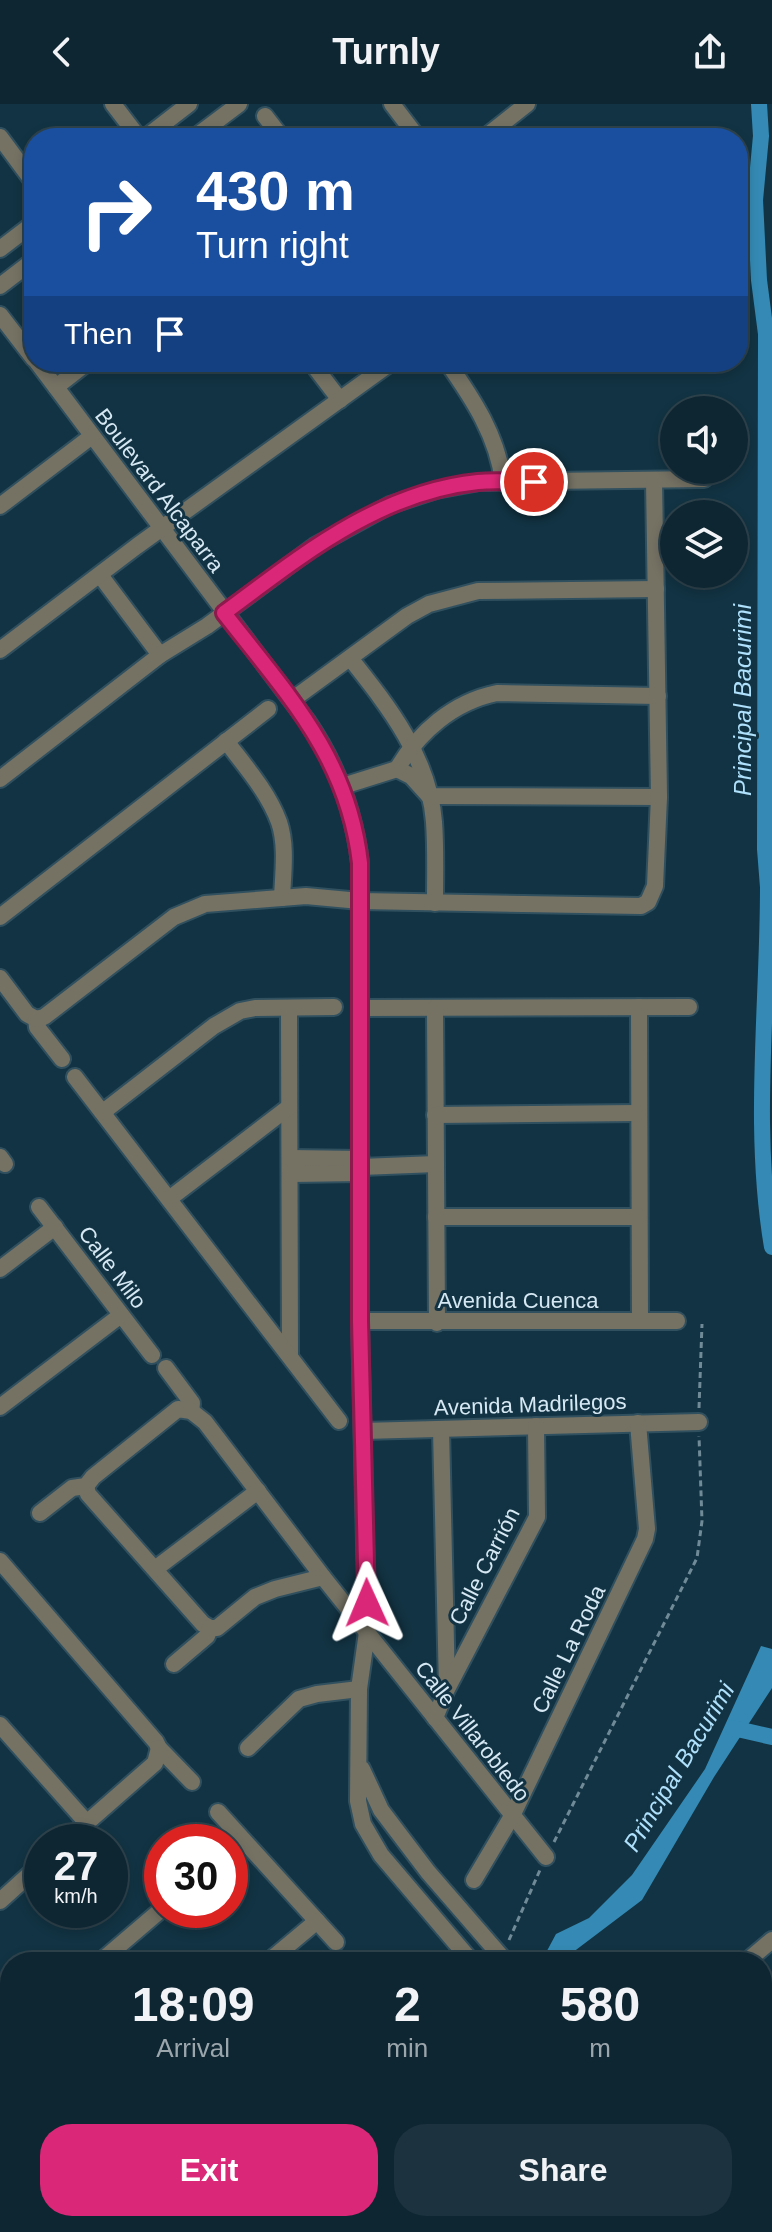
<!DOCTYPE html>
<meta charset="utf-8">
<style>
body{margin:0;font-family:Helvetica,sans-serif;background:#1c323e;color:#f1f3f6;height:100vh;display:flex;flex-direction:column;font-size:30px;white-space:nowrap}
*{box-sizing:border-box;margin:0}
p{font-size:26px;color:#9ba5ac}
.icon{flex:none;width:44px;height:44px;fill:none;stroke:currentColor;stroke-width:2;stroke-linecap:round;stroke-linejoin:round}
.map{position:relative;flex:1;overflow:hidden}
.sheet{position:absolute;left:0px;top:1848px;width:772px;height:280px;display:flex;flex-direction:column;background:#0e2632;border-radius:32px 32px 0 0;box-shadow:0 4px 12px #0003,0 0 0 2px #2e434d}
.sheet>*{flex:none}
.hud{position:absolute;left:24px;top:24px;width:724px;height:244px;border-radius:32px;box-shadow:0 4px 12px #0003,0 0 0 2px #2e434d;background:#1a4fa0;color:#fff;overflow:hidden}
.tools{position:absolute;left:660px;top:292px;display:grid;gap:16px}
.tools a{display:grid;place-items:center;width:88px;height:88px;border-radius:50%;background:#0e2632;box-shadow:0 4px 12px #0003,0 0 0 2px #2e434d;font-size:40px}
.speed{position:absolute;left:24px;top:1720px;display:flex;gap:16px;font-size:40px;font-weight:700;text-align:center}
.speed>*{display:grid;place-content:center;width:104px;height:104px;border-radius:50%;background:#0e2632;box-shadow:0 4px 12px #0003,0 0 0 2px #2e434d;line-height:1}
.speed small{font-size:20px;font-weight:400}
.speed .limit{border:12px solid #d22;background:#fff;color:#111}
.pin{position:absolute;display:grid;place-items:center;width:68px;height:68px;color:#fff;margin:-34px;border:4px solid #fff;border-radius:50%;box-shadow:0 2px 8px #0007}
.me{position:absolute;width:88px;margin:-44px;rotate:359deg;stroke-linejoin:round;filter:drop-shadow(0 0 6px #0008)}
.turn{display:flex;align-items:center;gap:28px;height:168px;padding:0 40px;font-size:36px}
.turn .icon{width:104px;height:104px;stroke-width:2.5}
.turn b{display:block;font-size:56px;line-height:68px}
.then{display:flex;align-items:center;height:76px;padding:0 40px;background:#0003;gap:16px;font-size:30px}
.eta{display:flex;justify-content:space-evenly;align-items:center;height:136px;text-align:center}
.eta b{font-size:48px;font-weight:800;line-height:56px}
.cta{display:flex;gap:16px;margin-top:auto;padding:16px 40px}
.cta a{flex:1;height:92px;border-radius:32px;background:#db2777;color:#fff;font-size:32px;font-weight:800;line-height:92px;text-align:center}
.cta a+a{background:#1c323e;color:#f1f3f6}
header{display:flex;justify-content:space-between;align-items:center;height:104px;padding:0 40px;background:#0e2632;font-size:36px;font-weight:800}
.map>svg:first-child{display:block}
</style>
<header><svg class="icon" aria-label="back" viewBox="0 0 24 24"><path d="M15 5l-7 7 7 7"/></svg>Turnly<svg class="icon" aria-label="share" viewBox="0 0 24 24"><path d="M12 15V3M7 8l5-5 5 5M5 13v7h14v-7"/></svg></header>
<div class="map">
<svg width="772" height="2128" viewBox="0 0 772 2128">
<rect width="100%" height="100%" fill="#123343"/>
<!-- water -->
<g fill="#348ab4">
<polygon points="761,1542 772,1545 772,1584 714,1673 642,1796 560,1858 541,1858 556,1830 589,1814 632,1771 705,1665"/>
<polygon points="360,2118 386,2118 378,2128 352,2128"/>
</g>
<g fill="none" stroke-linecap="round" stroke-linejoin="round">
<!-- canal -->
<g stroke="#348ab4" stroke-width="16">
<path d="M 759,0 L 761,32 L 755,96 L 759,176 L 766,230 L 765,745 L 768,783 C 768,903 752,1024 772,1143"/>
<polyline points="733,1624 772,1633"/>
</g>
<defs>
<g id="minor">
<polyline points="113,0 139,34"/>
<polyline points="392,0 418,34"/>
<polyline points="265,12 282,34"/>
<polyline points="0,33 34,79"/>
<polyline points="145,34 189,0"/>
<polyline points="194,34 239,0"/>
<polyline points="484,34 527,0"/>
<polyline points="0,145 34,119"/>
<polyline points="0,182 34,156"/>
<polyline points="0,211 34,255"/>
<path d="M 37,258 L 307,617 C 337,661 354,707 360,759 L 360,1217 L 367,1528 L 359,1585 L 358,1697 L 363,1720 L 381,1751 L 472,1858"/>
<polyline points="311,258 340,296"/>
<path d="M 447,258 C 473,295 498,333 503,378"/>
<polyline points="56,283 88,258"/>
<polyline points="0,402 92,332"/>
<polyline points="100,471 160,551"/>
<polyline points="0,546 137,442 392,258"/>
<path d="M 350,554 C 388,602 429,653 434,718 C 436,745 435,772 435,799"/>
<polyline points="292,596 407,512 429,500 478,487 656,485"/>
<path d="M 226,637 C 245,662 268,688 279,718 C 287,741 283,770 282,794"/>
<polyline points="397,665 411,672 429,692 659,693"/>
<polyline points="0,675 160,551 207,522 315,442 390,401 436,386 479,378 704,375"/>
<path d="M 343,682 L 397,665 C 419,628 453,598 497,589 L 658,592"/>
<polyline points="0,813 268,605"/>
<polyline points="0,874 27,910 36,915 37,923 62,955"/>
<polyline points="639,903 640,1217"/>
<polyline points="289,904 290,1252"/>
<polyline points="361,904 689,903"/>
<polyline points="435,904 437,1219"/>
<polyline points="36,915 44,913 174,813 205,800 306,792 360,797 641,802 648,798 655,782 659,693 654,376"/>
<polyline points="75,973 339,1317"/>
<polyline points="103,1008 214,922 240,907 255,904 334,903"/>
<polyline points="435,1011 638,1009"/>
<polyline points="0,1053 5,1060"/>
<polyline points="290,1054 361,1055"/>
<polyline points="361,1063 436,1060"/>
<polyline points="290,1070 361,1069"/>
<polyline points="169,1095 289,1003"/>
<polyline points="39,1103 152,1251"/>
<polyline points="436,1113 639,1113"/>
<polyline points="0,1165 55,1123"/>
<polyline points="360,1217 677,1217"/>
<polyline points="166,1264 192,1299 191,1307"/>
<polyline points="0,1303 121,1211"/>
<polyline points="441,1325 447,1583"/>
<polyline points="363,1327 699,1318"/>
<polyline points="86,1382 88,1390 203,1520 210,1524"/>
<polyline points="40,1409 72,1384 86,1382 93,1373 178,1305 191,1307 205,1318 323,1473 546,1753"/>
<polyline points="0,1457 156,1638 159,1644 192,1678"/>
<polyline points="155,1465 258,1387"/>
<polyline points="174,1560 207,1532 210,1524 217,1524 255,1493 275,1485 323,1473"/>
<polyline points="435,1614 447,1585 537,1413 536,1322"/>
<polyline points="0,1621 87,1719"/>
<polyline points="248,1644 299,1595 317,1590 359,1585"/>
<polyline points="362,1665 381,1706 428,1768 506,1858"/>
<polyline points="218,1708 336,1838"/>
<polyline points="65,1738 155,1659 159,1644"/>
<polyline points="230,1747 243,1736"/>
<polyline points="474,1776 512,1712 645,1435 647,1425 638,1319"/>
<polyline points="0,1797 42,1759"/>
<polyline points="100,1858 162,1805"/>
<polyline points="268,1858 317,1817"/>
<polyline points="746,1858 772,1836"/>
<polyline points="762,1981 772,1972"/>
<polyline points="0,2048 10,2059"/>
<polyline points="762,2051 772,2065"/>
<polyline points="61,2118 69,2128"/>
<polyline points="166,2118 175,2128"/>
<polyline points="124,2128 135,2118"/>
<polyline points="214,2128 222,2118"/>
<polyline points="305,2128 312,2118"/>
<polyline points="506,2128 513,2118"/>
<polyline points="617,2128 628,2118"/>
</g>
</defs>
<!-- minor casing -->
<use href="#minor" stroke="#31505f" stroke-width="20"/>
<!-- path -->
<g stroke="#708a98" stroke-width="3" stroke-dasharray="6 4" stroke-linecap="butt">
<polyline points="699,1304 702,1220"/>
<polyline points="554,1738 697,1454 702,1417 699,1332"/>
<polyline points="509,1836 540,1766"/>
</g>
<!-- minor -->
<use href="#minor" stroke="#757264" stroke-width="16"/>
</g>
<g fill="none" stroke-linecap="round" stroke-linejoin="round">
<defs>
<path id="route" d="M 367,1499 L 360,1217 L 360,759 C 348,653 287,590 224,509 C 301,452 379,388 478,378 C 496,376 515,378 534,378"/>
</defs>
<!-- route casing -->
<use href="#route" stroke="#8e194d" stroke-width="20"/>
<!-- route -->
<use href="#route" stroke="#db2777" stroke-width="14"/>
</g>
<g text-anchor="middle" stroke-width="6" stroke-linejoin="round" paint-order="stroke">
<!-- street labels -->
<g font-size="22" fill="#d6e8f3" stroke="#123343">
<text transform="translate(160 386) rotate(53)" y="8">Boulevard Alcaparra</text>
<text transform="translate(113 1163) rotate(53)" y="8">Calle Milo</text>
<text x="518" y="1204">Avenida Cuenca</text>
<text transform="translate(530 1300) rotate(-2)" y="8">Avenida Madrilegos</text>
<text transform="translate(484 1462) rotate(-63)" y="8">Calle Carrión</text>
<text transform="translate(568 1545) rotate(-64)" y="8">Calle La Roda</text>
<text transform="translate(473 1627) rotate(52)" y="8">Calle Villarobledo</text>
</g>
<!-- water labels -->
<g font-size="24" font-style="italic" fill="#afe0fc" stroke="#123343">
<text transform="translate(743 596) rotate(-90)" y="8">Principal Bacurimi</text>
<text transform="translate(679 1663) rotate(-59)" y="8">Principal Bacurimi</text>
</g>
</g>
</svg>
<div class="tools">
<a><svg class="icon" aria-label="sound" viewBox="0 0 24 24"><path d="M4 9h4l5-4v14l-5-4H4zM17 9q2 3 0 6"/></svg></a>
<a><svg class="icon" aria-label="layers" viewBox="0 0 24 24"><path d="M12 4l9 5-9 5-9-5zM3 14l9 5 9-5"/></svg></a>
</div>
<div class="speed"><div>27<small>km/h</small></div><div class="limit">30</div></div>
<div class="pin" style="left:534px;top:378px;background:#d93025"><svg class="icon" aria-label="arrive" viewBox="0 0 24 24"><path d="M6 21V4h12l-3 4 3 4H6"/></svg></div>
<svg class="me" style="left:367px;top:1499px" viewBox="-20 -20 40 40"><path d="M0-17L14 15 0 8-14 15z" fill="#db2777" stroke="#fff" stroke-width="4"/></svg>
<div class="hud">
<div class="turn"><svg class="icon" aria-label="right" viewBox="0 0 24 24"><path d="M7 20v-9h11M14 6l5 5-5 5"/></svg><div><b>430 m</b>Turn right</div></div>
<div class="then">Then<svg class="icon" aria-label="arrive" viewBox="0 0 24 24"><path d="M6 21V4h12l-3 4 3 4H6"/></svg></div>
</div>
<section class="sheet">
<div class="eta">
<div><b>18:09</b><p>Arrival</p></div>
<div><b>2</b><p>min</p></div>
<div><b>580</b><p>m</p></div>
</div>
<div class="cta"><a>Exit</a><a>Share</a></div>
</section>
</div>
